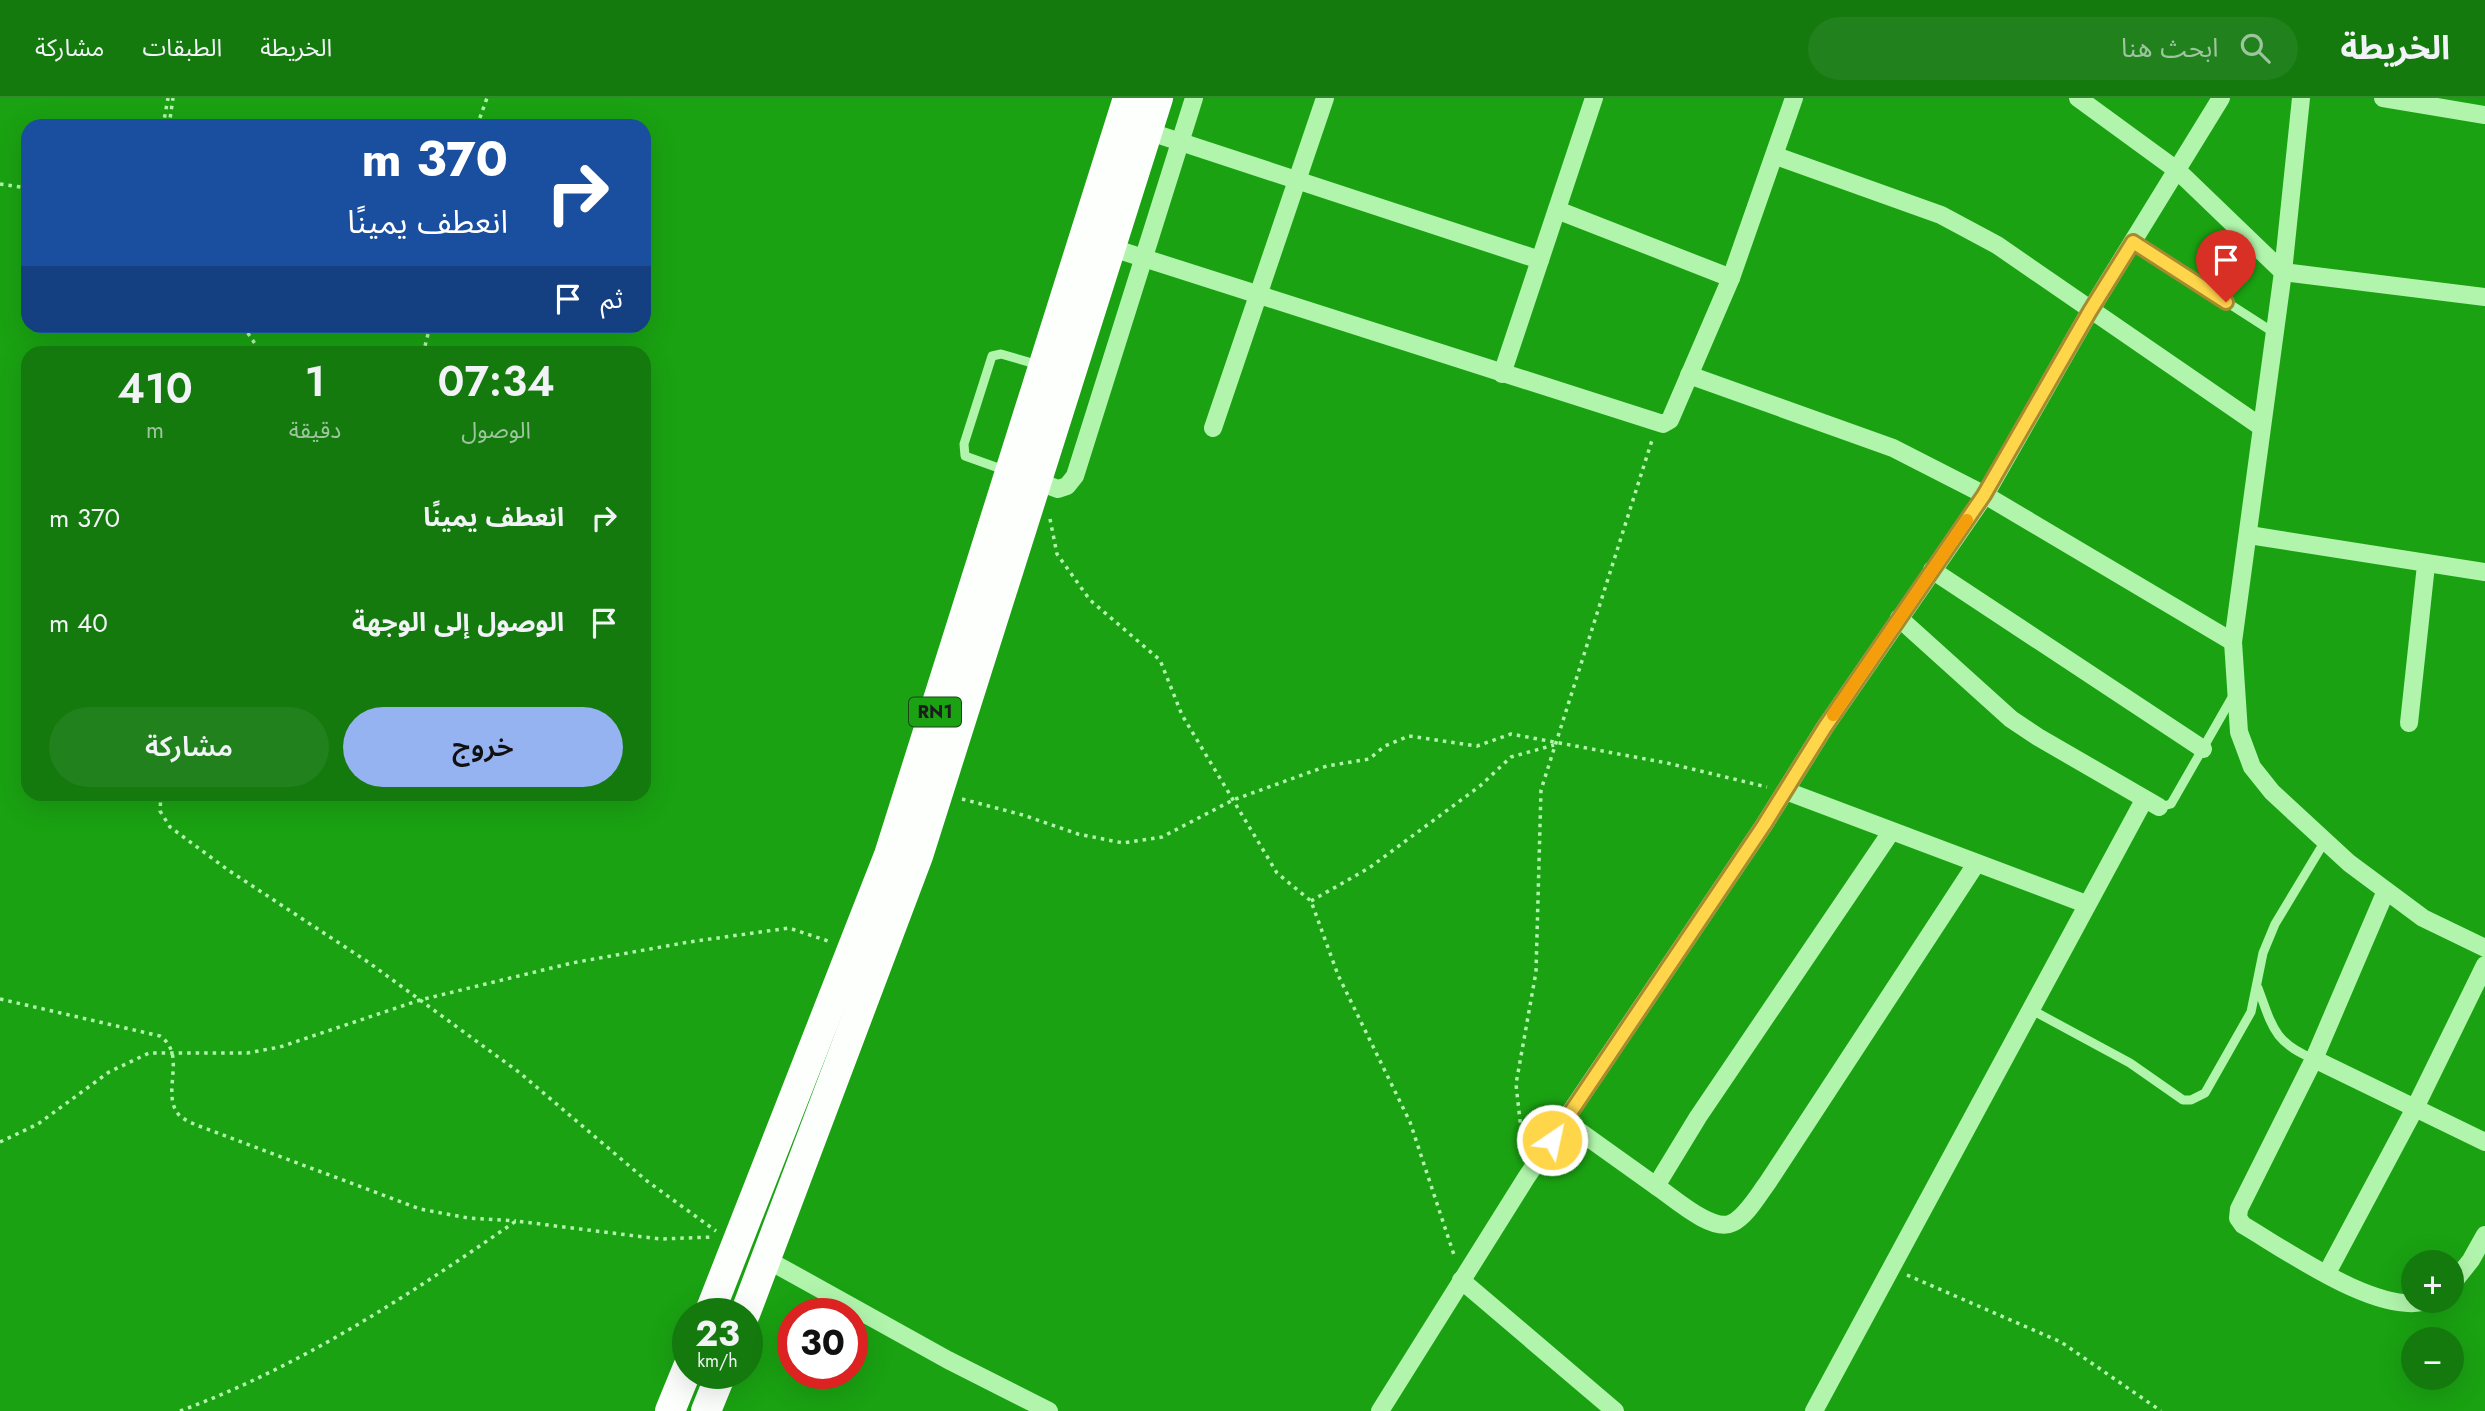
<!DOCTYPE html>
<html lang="ar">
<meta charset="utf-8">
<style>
body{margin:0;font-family:Jost,"Noto Sans Arabic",sans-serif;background:#21811c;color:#f1f3f6;direction:rtl;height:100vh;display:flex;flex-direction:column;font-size:26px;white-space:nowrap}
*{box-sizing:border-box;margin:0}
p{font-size:23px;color:#9dc59e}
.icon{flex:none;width:38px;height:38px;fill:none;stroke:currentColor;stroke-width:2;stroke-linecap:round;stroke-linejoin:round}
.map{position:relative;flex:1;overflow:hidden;direction:ltr}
.panel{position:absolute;left:21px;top:248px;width:630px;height:455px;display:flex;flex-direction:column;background:#147a0e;border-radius:21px;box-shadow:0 7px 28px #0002;direction:rtl}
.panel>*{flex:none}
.guide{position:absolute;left:21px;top:21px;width:630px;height:214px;border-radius:21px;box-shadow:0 7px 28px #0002;direction:rtl;background:#1a4fa0;color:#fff;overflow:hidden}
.controls{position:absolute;left:2401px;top:1152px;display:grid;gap:14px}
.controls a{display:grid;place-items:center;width:63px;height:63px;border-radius:50%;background:#147a0e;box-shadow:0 7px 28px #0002;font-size:35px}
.speed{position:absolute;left:672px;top:1200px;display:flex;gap:14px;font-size:35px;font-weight:700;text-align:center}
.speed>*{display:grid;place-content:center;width:91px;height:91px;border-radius:50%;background:#147a0e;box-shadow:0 7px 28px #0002;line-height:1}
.speed small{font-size:18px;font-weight:400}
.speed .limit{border:10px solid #d22;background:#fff;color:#111}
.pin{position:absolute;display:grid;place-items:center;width:60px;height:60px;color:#fff;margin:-72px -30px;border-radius:50% 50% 50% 0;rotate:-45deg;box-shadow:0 0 7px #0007}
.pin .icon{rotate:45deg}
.me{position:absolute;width:77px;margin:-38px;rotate:34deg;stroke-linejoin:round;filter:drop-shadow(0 0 5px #0008)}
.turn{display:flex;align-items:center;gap:24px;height:147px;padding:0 28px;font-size:32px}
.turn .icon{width:91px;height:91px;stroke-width:2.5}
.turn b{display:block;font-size:49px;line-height:60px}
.then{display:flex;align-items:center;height:66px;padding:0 28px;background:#0003;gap:14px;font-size:26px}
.eta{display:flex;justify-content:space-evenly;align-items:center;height:119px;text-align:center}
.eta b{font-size:42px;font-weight:600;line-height:49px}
.action{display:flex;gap:14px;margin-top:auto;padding:14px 28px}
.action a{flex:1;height:80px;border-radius:42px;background:#95b2f1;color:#111;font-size:28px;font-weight:600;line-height:80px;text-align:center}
.action a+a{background:#21811c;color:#f1f3f6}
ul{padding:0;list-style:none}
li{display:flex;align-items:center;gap:21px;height:105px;padding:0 28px}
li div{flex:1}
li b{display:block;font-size:26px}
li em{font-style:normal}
header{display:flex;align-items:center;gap:42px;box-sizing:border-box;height:98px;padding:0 35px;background:#147a0e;border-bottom:2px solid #338b2e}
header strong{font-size:33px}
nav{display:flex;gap:38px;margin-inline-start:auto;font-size:24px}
.search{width:490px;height:63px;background:#21811c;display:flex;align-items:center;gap:18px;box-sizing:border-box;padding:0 24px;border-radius:38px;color:#9dc59e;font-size:26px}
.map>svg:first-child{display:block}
</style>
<header>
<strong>الخريطة</strong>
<div class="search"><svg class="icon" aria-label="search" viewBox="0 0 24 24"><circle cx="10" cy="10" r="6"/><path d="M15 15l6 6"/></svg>ابحث هنا</div>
<nav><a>الخريطة</a><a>الطبقات</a><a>مشاركة</a></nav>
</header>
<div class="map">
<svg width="2485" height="1313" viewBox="0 0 2485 1313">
<rect width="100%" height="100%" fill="#1aa212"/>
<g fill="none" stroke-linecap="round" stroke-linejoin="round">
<!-- path -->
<g stroke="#b1f5ac" stroke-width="3.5" stroke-dasharray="3.5 5" stroke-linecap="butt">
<polyline points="163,28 168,0"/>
<polyline points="169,28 173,0"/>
<polyline points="477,28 487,0"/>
<polyline points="0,86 28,90"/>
<polyline points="243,228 262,256"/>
<polyline points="423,256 430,228"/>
<polyline points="1050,421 1057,456 1090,502 1160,562 1182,617 1277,775 1311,803 1338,877 1410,1024 1455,1160"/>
<polyline points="161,696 160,713 170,729 228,772 368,864 520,975 647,1083 716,1133"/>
<polyline points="962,701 1023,717 1078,736 1123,745 1162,739 1233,702 1327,668 1369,661 1385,648 1409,638 1477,648 1511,636 1667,665 1767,689"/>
<polyline points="1311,803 1369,770 1480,688 1511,659 1554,647"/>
<path d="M 0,901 L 160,938 C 188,957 160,995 179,1017 C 184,1022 192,1025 199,1028 L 420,1111 L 468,1120 L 516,1123"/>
<polyline points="0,1044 38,1026 109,974 149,955 247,955 280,949 420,902 572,865 689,844 789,830 831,844"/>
<polyline points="1523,1050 1516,986 1536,874 1541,692 1653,339"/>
<polyline points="1907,1177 2061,1244 2161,1313"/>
<path d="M 180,1313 C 302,1268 409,1197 516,1123 L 660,1141 L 714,1139"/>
</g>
<!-- service -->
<g stroke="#b1f5ac" stroke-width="9">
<polyline points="2133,144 2273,234"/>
<polyline points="1007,373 965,358 964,346 992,258 1001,256 1039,267"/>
<polyline points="2159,709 2171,706 2234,596"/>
<path d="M 2258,890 C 2272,928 2274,945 2314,961"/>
<polyline points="2030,911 2130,965 2183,1002 2191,1002 2205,995 2251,914 2263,855 2275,826 2325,743"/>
</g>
<!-- minor -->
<g stroke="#b1f5ac" stroke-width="18">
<polyline points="2078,0 2178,73 2283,174 2485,199"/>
<polyline points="2301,0 2283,174 2233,544 2239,634 2252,669 2272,694 2349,765 2423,820 2485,850"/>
<polyline points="2383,0 2485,17"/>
<polyline points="1141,31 1540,162"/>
<polyline points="1776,58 1941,117 1997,147 2260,328"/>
<polyline points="1557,112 1731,180"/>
<polyline points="1103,147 1663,326 1670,322 1731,180 1794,0"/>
<polyline points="1502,276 1594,0"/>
<polyline points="1689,277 1893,350 1985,397 2233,544"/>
<polyline points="1213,330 1325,0"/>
<polyline points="1036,383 1058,391 1067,388 1075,378 1194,0"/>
<polyline points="2249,437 2485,474"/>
<polyline points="1932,472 2203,651"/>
<polyline points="1899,520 2011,621 2038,639 2159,709"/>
<polyline points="2409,625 2426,467"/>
<polyline points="1786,693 2086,806"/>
<path d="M 1891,734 L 1698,1019 L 1656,1088 C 1673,1099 1712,1135 1732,1125 C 1746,1119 1759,1096 1768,1084 L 1976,766"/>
<path d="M 2385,795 L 2314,961 L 2239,1111 L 2238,1120 L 2243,1127 C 2286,1152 2382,1221 2430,1202"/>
<polyline points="2314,961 2485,1044"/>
<polyline points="1565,1023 1656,1088"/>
<polyline points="766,1161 948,1262 1049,1313"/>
<polyline points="2327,1175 2414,1012 2485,867"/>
<polyline points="1461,1182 1615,1313"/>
<polyline points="2452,1186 2471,1162 2485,1137"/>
<polyline points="1380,1313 1526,1080 1764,727 1825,629 1985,397 2090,213 2221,0"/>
<polyline points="1814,1313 2144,702"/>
</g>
<!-- trunk -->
<g stroke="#fcfffc" stroke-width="30">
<polyline points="709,1216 889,757 1128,0"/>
<polyline points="745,1216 918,758 1158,0"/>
<polyline points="670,1313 688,1269"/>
<polyline points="706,1313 721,1276"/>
</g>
</g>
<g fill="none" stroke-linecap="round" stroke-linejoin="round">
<defs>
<polyline id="route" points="1552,1042 1764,727 1825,629 1984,397 2090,213 2133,144 2226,204"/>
</defs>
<!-- route casing -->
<use href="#route" stroke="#a68a30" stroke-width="18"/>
<!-- route -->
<use href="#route" stroke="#ffd54a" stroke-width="12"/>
<!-- slow -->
<polyline stroke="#f59e0b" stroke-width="12" points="1833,617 1967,422"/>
</g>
<g text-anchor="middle" stroke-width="6" stroke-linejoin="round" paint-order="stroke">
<!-- shield labels -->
<rect fill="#1aa212" stroke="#1c451a" stroke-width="2" x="909" y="599.5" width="52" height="29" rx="5"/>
<g font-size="18" font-weight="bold" fill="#1d1d1d">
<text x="935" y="620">RN1</text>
</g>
</g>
</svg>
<div class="controls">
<a>+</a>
<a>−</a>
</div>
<div class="speed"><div>23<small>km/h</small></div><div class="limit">30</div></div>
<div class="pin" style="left:2226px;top:204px;background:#d93025"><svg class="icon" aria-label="arrive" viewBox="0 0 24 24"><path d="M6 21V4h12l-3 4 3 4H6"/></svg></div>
<svg class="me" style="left:1552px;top:1042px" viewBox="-20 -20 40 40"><circle r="17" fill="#ffd54a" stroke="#fff" stroke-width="3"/><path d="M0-11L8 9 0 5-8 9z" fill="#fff"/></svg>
<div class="guide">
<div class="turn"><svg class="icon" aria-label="right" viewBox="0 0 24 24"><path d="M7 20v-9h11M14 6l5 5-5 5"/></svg><div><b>370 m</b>انعطف يمينًا</div></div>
<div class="then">ثم<svg class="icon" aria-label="arrive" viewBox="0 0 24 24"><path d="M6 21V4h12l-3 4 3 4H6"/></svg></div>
</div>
<section class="panel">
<div class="eta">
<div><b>07:34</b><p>الوصول</p></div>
<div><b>1</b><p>دقيقة</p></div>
<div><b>410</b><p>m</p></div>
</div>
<ul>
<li><svg class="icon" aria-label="right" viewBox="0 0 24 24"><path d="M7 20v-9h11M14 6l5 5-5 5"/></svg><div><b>انعطف يمينًا</b></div><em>370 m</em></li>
<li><svg class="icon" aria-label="arrive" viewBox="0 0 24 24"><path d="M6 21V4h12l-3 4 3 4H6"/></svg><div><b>الوصول إلى الوجهة</b></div><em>40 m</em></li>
</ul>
<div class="action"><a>خروج</a><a>مشاركة</a></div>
</section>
</div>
